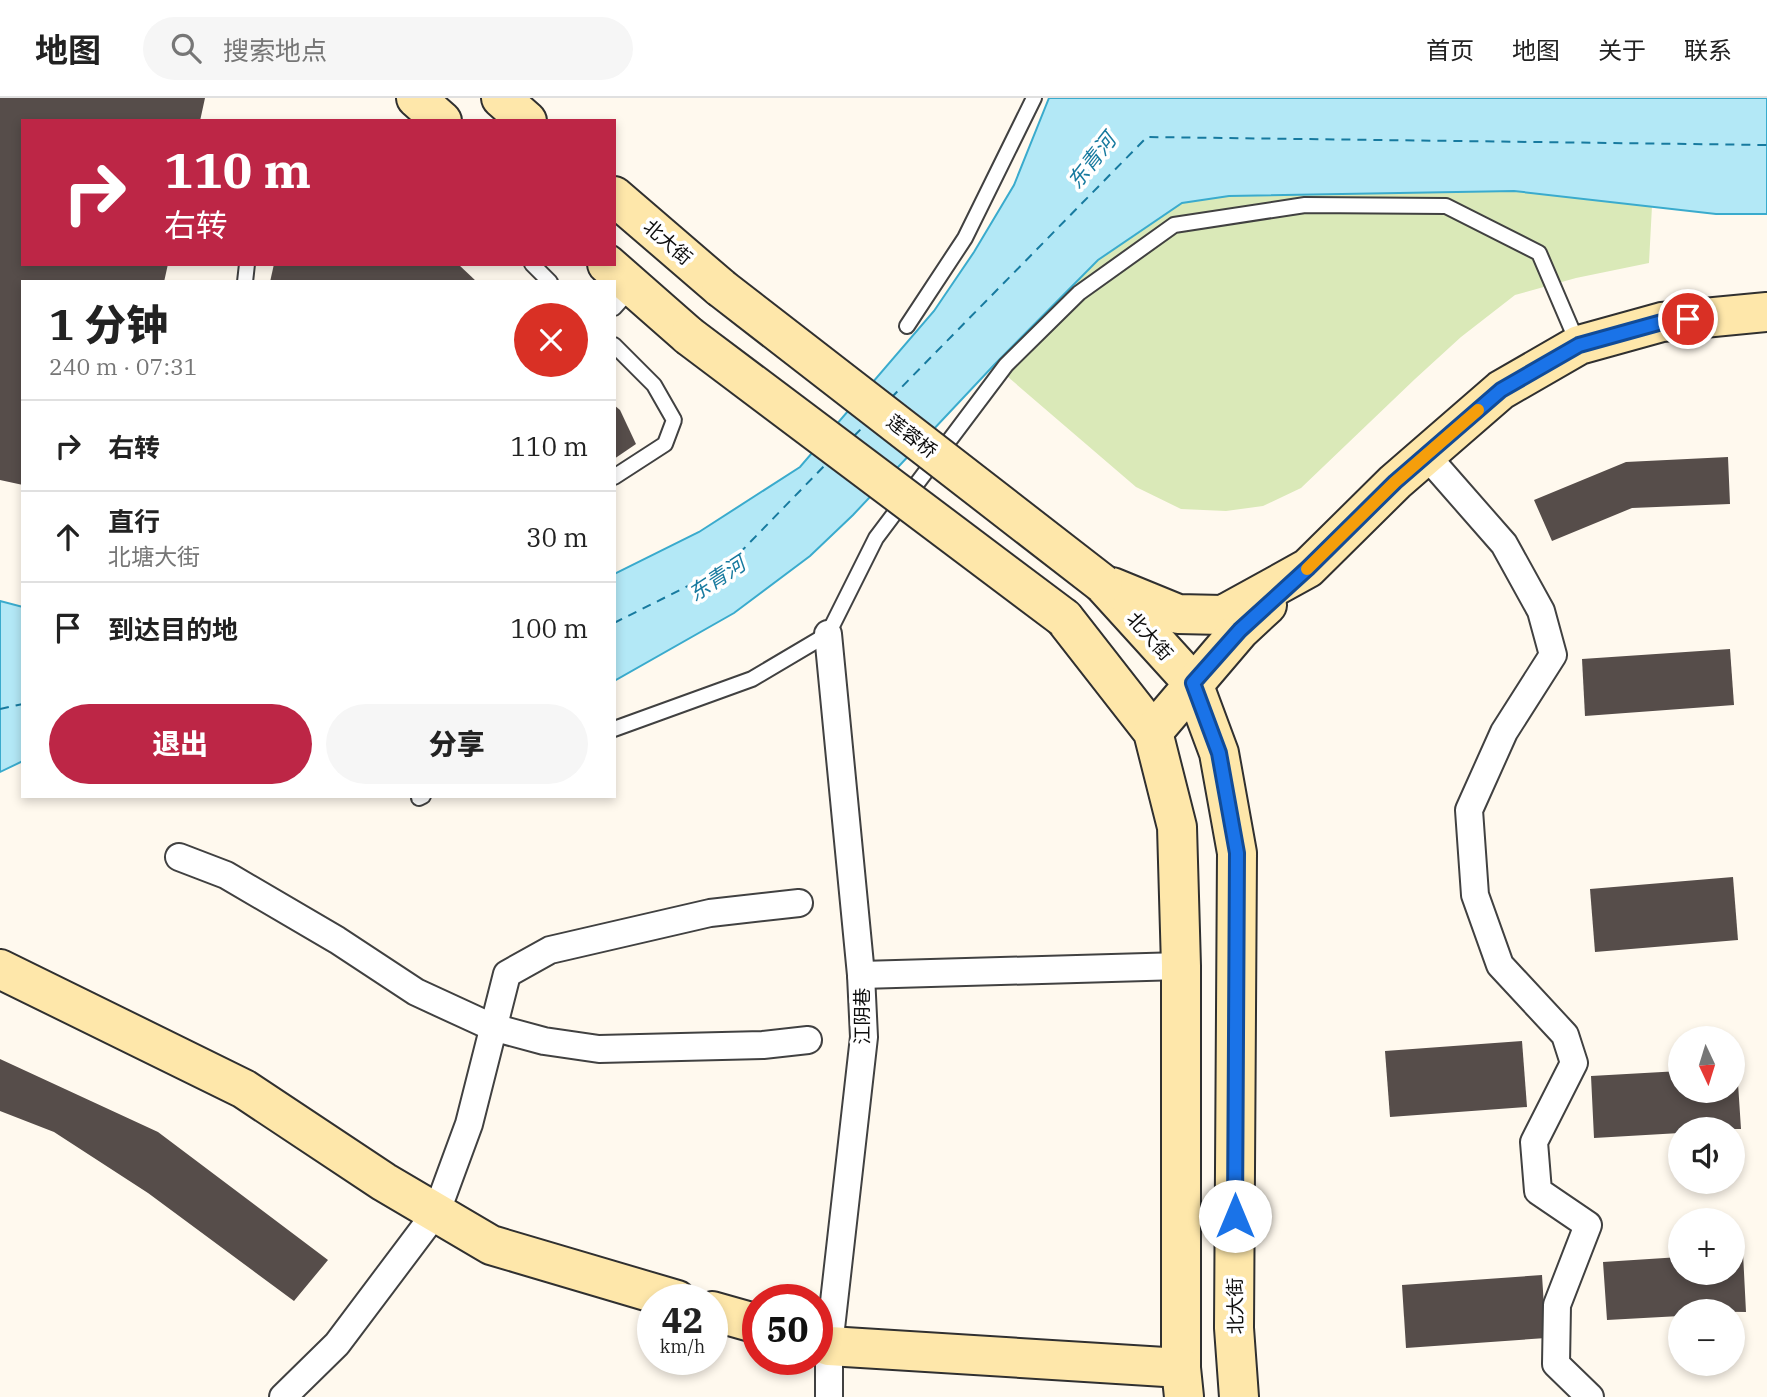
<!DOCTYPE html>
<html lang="zh">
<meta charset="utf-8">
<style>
body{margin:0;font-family:"IBM Plex Serif","Noto Sans SC",serif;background:#f6f6f6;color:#222;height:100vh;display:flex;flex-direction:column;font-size:26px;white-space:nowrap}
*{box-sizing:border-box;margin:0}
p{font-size:23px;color:#767676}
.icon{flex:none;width:38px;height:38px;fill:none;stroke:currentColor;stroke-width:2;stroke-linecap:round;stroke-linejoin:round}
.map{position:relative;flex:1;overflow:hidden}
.details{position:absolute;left:21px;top:182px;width:595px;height:518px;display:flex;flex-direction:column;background:#fff;border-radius:0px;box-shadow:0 4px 10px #0003}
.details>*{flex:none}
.guide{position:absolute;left:21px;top:21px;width:595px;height:147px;border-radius:0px;box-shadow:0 4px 10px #0003;background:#bd2646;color:#fff;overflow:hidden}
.needle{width:46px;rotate:176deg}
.tools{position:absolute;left:1668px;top:928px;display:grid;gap:14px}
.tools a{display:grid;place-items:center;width:77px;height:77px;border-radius:50%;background:#fff;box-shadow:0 4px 10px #0003;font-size:35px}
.speed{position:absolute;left:637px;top:1186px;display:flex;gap:14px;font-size:35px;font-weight:700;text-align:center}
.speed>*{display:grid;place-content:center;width:91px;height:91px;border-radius:50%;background:#fff;box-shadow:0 4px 10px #0003;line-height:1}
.speed small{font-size:18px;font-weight:400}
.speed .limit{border:10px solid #d22;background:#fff;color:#111}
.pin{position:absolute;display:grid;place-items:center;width:60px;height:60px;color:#fff;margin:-30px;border:4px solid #fff;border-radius:50%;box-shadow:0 2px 7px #0007}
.me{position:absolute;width:77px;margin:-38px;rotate:0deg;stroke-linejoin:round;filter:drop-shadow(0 0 5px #0008)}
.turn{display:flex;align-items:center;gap:24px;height:147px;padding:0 28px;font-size:32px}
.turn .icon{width:91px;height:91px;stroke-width:2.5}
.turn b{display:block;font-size:49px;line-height:60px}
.round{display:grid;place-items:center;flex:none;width:74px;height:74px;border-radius:37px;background:#f6f6f6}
.head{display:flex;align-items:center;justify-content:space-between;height:119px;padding:0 28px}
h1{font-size:42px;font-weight:800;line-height:52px}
.button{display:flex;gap:14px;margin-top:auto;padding:14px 28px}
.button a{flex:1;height:80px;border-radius:42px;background:#bd2646;color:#fff;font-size:28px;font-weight:800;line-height:80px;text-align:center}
.button a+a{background:#f6f6f6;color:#222}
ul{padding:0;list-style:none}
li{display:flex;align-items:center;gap:21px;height:91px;padding:0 28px;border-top:2px solid #e0e0e0}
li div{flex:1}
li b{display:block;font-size:26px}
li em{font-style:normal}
header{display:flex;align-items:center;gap:42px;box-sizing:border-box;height:98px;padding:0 35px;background:#fff;border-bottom:2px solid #e0e0e0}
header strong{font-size:33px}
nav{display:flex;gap:38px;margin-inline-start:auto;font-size:24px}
.search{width:490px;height:63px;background:#f6f6f6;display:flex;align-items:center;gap:18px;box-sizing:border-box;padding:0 24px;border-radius:38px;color:#767676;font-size:26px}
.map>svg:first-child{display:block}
</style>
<header>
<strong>地图</strong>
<div class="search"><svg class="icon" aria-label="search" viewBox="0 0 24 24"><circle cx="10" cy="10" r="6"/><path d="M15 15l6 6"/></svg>搜索地点</div>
<nav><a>首页</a><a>地图</a><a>关于</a><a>联系</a></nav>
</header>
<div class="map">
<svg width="1767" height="1299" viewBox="0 0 1767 1299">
<rect width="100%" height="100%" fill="#fff9ee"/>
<!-- green -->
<polygon fill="#dae9b8" points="1514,93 1652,108 1649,165 1576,180 1515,197 1461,239 1415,281 1301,390 1263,408 1226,413 1181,411 1136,389 994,267 1098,162 1182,105 1229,98"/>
<!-- water -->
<g fill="#b3e8f6" stroke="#3aabcd" stroke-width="2">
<polygon points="1049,0 1767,0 1767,116 1716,116 1514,93 1229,98 1182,105 1098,162 994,267 853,417 810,458 734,515 614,583 614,476 699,434 800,369 934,213 974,154 1014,87"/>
<polygon points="0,503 23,509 23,663 0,674"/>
</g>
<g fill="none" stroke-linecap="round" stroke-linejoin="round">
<!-- ferry -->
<g stroke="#177a9f" stroke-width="2" stroke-dasharray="9 7" stroke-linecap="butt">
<polyline points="891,300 1147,39 1767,47"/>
<polyline points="854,338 865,327"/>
<polyline points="614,525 726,469 828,364"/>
<polyline points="0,611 23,606"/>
</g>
</g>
<!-- building -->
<g fill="#564d4a">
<polygon points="0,0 205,0 200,23 23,23 23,166 168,166 164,184 23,184 23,387 0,382"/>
<polygon points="274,166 458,166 477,184 270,184"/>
<polygon points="614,307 620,312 636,346 614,361"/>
<polygon points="1728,359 1730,406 1632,410 1552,443 1534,402 1626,364"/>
<polygon points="1730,551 1734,607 1585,618 1582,561"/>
<polygon points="1733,779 1738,842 1595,854 1590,791"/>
<polygon points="1522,943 1527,1009 1390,1019 1385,953"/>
<polygon points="0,961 158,1034 328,1162 294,1203 148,1095 54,1034 0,1013"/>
<polygon points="1732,970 1737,970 1741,1031 1680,1031 1680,1035 1594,1040 1591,978 1680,973 1680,992 1732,992"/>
<polygon points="1743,1155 1746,1214 1680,1213 1680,1218 1607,1222 1603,1164 1680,1159 1680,1174 1732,1174 1732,1156"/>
<polygon points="1542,1177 1546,1240 1406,1250 1402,1187"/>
</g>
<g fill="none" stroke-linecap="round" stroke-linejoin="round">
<defs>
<g id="lane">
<polyline points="532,166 550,184"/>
<polyline points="245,184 247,166"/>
<polyline points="614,210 632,190"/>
<polyline points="907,228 965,140 1034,0"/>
<polyline points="614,247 654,287 674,322 665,346 614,379"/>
<polyline points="614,631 752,581 828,536 876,440 1006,267 1079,195 1174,127 1305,107 1446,108 1539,155 1578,246"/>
<polyline points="419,700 423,698"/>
</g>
<g id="street">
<polyline points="1426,357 1504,446 1541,513 1553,557 1504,634 1469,712 1475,797 1500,867 1565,937 1574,965 1534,1044 1538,1093 1588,1127 1557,1207 1556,1266 1590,1299"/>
<polyline points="828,536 861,877 864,939 829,1248 829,1299"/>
<polyline points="179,759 226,777 337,842 416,894 492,929 544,943 599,951 763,947 808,942"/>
<polyline points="861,877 1181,868"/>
<polyline points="283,1299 337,1246 437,1113 469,1026 507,876 550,852 710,815 799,805"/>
</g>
<g id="secondary">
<polyline points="416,0 442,23"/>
<polyline points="501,0 527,23"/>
<polyline points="614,98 721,190"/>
<polyline points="607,166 689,238"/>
<polyline points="1103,486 1193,585 1219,655 1237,755 1234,1230 1239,1299"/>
<polyline points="1112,489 1178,516 1223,517 1308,470 1395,384 1501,292 1579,247 1662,224 1767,214"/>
<polyline points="1064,520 1153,634 1177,729 1181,868 1181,1270 1184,1299"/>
<polyline points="1153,634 1240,532 1267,507"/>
<polyline points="0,871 244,991 384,1084 491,1147 677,1202"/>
<polyline points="712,1213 758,1226"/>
<polyline points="817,1244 829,1248 1181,1270"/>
</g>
</defs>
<!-- lane casing -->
<use href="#lane" stroke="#414141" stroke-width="18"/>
<!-- street casing -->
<use href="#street" stroke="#414141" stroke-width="30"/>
<!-- secondary casing -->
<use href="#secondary" stroke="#303030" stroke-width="42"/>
<!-- lane -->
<use href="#lane" stroke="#fff" stroke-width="14"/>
<!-- street -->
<use href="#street" stroke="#fff" stroke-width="26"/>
<!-- secondary -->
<use href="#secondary" stroke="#fee7aa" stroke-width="38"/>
<defs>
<g id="secondary-bridge">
<polyline points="721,190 1103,486"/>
<polyline points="689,238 1064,520"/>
</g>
</defs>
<!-- secondary-bridge casing -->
<use href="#secondary-bridge" stroke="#303030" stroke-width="42" stroke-linecap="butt"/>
<!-- secondary-bridge -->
<use href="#secondary-bridge" stroke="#fee7aa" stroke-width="38"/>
</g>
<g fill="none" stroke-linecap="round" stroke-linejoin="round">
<defs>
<polyline id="route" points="1235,1118 1237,755 1219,655 1193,585 1240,532 1308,470 1395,384 1501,292 1579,247 1662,224 1688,221"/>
</defs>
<!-- route casing -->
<use href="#route" stroke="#114b97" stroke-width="18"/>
<!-- route -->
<use href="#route" stroke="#1a73e8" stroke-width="12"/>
<!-- slow -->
<polyline stroke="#f59e0b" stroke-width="12" points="1307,471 1395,384 1478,312"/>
</g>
<g text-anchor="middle" stroke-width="7" stroke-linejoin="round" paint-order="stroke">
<!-- street labels -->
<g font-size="19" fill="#0e0e0e" stroke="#fff">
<text transform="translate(668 144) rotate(41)" y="7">北大街</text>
<text transform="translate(912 338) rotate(38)" y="7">莲蓉桥</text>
<text transform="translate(1150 538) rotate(48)" y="7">北大街</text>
<text transform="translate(862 918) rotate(-90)" y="7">江阴巷</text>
<text transform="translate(1235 1208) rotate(-91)" y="7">北大街</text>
</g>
<!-- water labels -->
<g font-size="21" font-style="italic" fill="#177a9f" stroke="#fff">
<text transform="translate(1092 63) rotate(-52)" y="7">东青河</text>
<text transform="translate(717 481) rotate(-33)" y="7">东青河</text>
</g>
</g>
</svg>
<div class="tools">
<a><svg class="needle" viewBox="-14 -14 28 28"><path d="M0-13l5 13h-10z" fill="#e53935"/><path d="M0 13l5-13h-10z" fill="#767676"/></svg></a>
<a><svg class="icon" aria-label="sound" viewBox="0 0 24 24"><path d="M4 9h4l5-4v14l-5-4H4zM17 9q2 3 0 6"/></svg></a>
<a>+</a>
<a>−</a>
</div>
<div class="speed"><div>42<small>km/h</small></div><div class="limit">50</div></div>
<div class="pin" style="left:1688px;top:221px;background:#d93025"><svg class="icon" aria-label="arrive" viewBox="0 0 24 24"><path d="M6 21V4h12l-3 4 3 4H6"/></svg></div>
<svg class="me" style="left:1235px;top:1118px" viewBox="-20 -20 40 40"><circle r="19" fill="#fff"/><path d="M0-13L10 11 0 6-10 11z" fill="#1a73e8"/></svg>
<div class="guide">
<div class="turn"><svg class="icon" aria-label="right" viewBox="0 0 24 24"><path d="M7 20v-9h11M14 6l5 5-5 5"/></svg><div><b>110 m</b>右转</div></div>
</div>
<section class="details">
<div class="head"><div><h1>1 分钟</h1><p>240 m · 07:31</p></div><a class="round" style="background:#d93025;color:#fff"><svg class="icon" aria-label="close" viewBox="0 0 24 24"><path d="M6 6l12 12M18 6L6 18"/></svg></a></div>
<ul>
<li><svg class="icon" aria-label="right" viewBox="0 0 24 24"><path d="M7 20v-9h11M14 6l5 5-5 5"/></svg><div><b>右转</b></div><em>110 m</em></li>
<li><svg class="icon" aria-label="ahead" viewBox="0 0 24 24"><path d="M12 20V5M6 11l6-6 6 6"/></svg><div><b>直行</b><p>北塘大街</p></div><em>30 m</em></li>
<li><svg class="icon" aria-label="arrive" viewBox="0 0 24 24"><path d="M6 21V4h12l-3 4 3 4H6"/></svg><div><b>到达目的地</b></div><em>100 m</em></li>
</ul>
<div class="button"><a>退出</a><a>分享</a></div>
</section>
</div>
